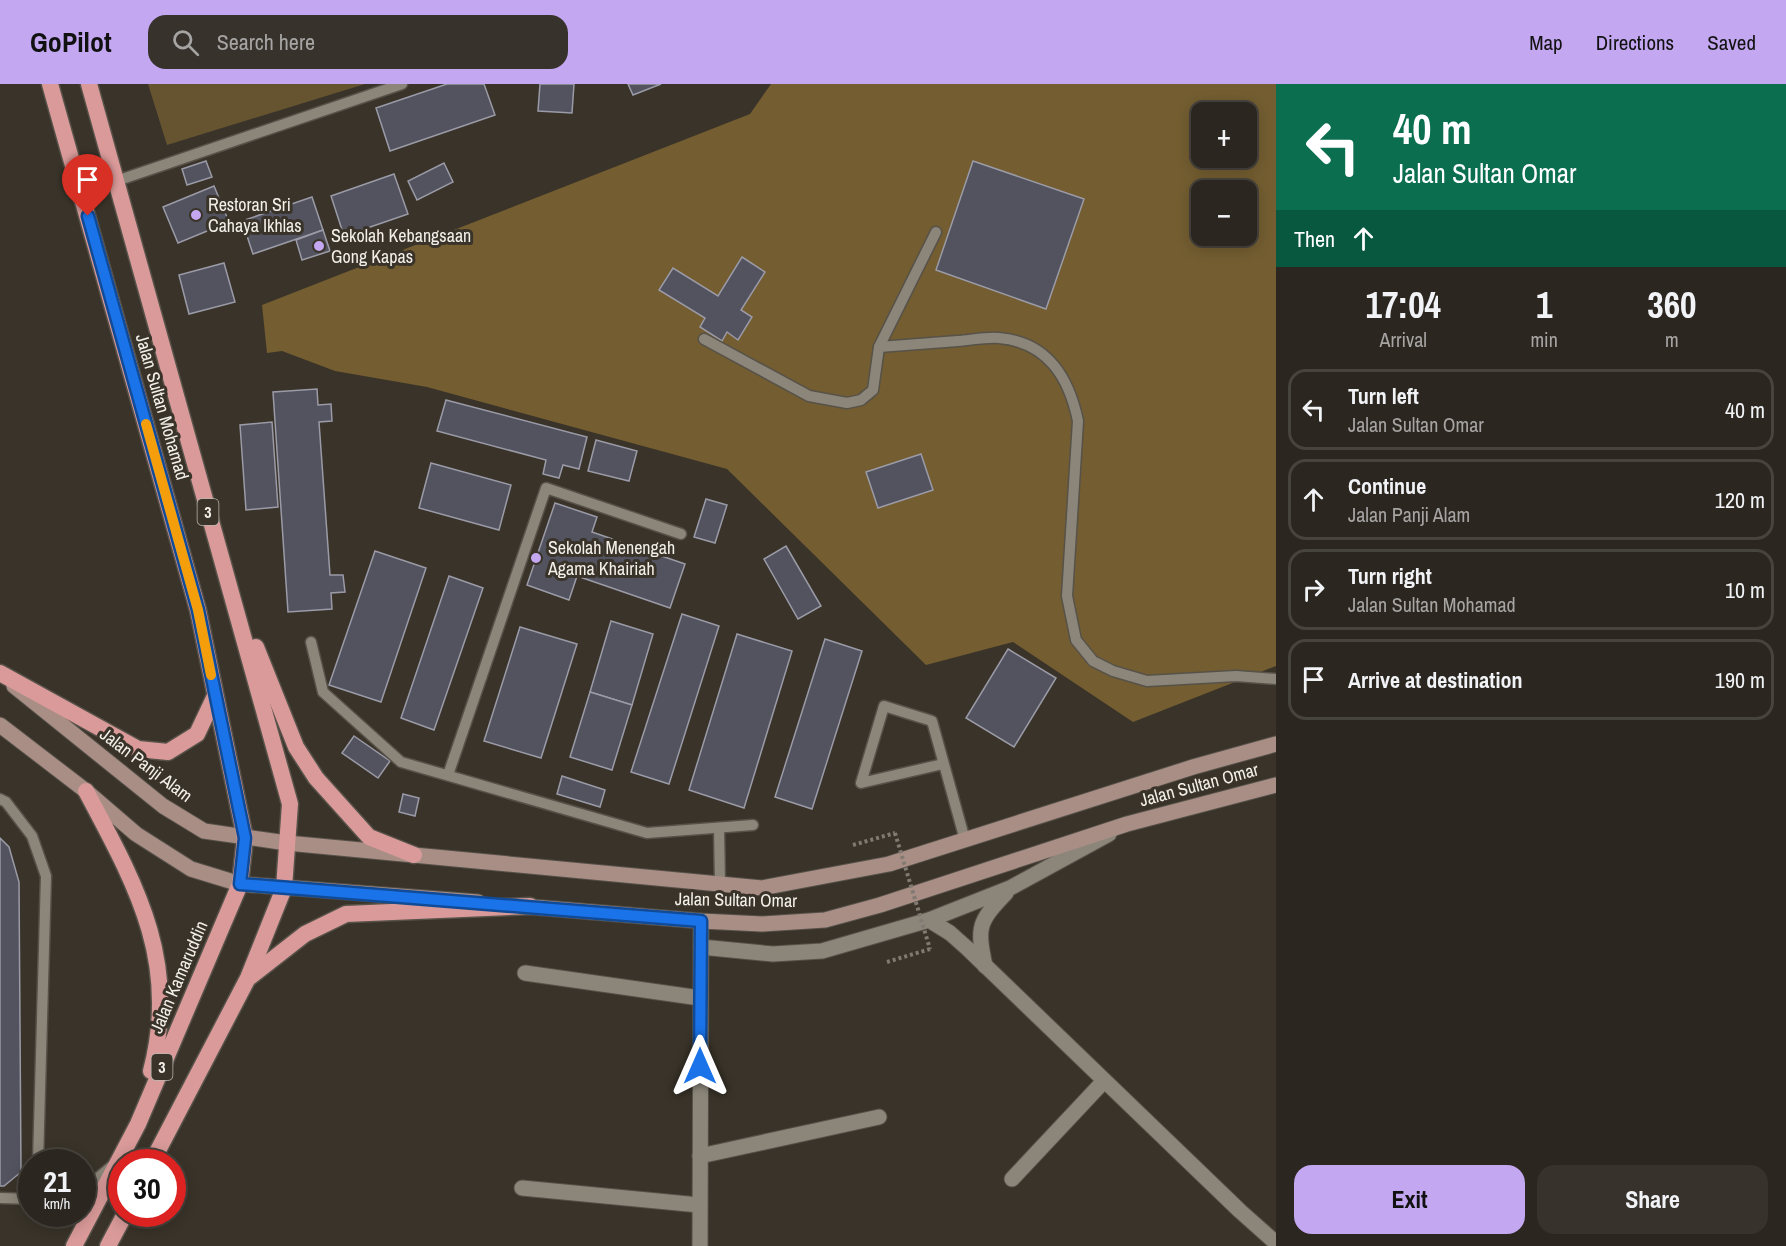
<!DOCTYPE html>
<meta charset="utf-8">
<style>
body{margin:0;font-family:"Archivo Narrow",sans-serif;background:#37322c;color:#f1f3f6;height:100vh;display:flex;flex-direction:column;font-size:22px;white-space:nowrap}
*{box-sizing:border-box;margin:0}
p{font-size:20px;color:#a6a5a4}
.icon{flex:none;width:33px;height:33px;fill:none;stroke:currentColor;stroke-width:2;stroke-linecap:round;stroke-linejoin:round}
.map{position:relative;flex:1;overflow:hidden}
.sheet{display:flex;flex-direction:column;background:#2b261f;width:510px}
.sheet>*{flex:none}
.banner{background:#0b6e4f;color:#fff;overflow:hidden}
.fabs{position:absolute;left:1191px;top:18px;display:grid;gap:12px}
.fabs a{display:grid;place-items:center;width:66px;height:66px;border-radius:12px;background:#2b261f;box-shadow:0 3px 15px #0003,0 0 0 2px #47433d;font-size:30px}
.speed{position:absolute;left:18px;top:1065px;display:flex;gap:12px;font-size:30px;font-weight:700;text-align:center}
.speed>*{display:grid;place-content:center;width:78px;height:78px;border-radius:50%;background:#2b261f;box-shadow:0 3px 15px #0003,0 0 0 2px #47433d;line-height:1}
.speed small{font-size:15px;font-weight:400}
.speed .limit{border:9px solid #d22;background:#fff;color:#111}
.pin{position:absolute;display:grid;place-items:center;width:51px;height:51px;color:#fff;margin:-62px -26px;border-radius:50% 50% 50% 0;rotate:-45deg;box-shadow:0 0 6px #0007}
.pin .icon{rotate:45deg}
.me{position:absolute;width:66px;margin:-33px;rotate:0deg;stroke-linejoin:round;filter:drop-shadow(0 0 4px #0008)}
.turn{display:flex;align-items:center;gap:21px;height:126px;padding:0 18px;font-size:27px}
.turn .icon{width:78px;height:78px;stroke-width:2.5}
.turn b{display:block;font-size:42px;line-height:51px}
.then{display:flex;align-items:center;height:57px;padding:0 18px;background:#0003;gap:12px;font-size:22px}
.eta{display:flex;justify-content:space-evenly;align-items:center;height:102px;text-align:center}
.eta b{font-size:36px;font-weight:700;line-height:42px}
.cta{display:flex;gap:12px;margin-top:auto;padding:12px 18px}
.cta a{flex:1;height:69px;border-radius:18px;background:#c4a7f1;color:#111;font-size:24px;font-weight:700;line-height:69px;text-align:center}
.cta a+a{background:#37322c;color:#f1f3f6}
ul{padding:0;list-style:none}
li{display:flex;align-items:center;gap:18px;height:81px;margin:0 12px 9px;padding:0 6px;border:3px solid #47433d;border-radius:18px}
li div{flex:1}
li b{display:block;font-size:22px}
li em{font-style:normal}
header{display:flex;align-items:center;gap:36px;box-sizing:border-box;height:84px;padding:0 30px;background:#c4a7f1;color:#111}
header strong{font-size:28px}
nav{display:flex;gap:33px;margin-inline-start:auto;font-size:21px}
.search{width:420px;height:54px;background:#37322c;display:flex;align-items:center;gap:15px;box-sizing:border-box;padding:0 21px;border-radius:18px;color:#a6a5a4;font-size:22px}
main{display:flex;flex:1;min-height:0}
.map>svg:first-child{display:block}
</style>
<header>
<strong>GoPilot</strong>
<div class="search"><svg class="icon" aria-label="search" viewBox="0 0 24 24"><circle cx="10" cy="10" r="6"/><path d="M15 15l6 6"/></svg>Search here</div>
<nav><a>Map</a><a>Directions</a><a>Saved</a></nav>
</header>
<main>
<div class="map">
<svg width="1276" height="1162" viewBox="0 0 1276 1162">
<rect width="100%" height="100%" fill="#393329"/>
<!-- green -->
<polygon fill="#665431" points="148,0 365,0 167,61"/>
<!-- forest -->
<path fill="#735d31" fill-rule="evenodd" d="M 771,0 L 1276,0 L 1276,582 L 1133,638 L 1013,558 L 926,581 L 727,385 L 427,303 L 335,287 L 282,267 L 267,269 L 262,221 L 750,30 ZM 1202,28 L 1246,28 L 1246,74 L 1202,74 ZM 1202,106 L 1246,106 L 1246,152 L 1202,152 Z"/>
<!-- building -->
<g fill="#52535e" stroke="#9b9ba8" stroke-width="1.5">
<polygon points="447,0 484,0 495,31 390,67 376,24"/>
<polygon points="540,0 574,0 572,29 538,27"/>
<polygon points="628,0 661,0 633,11"/>
<polygon points="206,77 212,93 187,101 182,85"/>
<polygon points="973,77 1084,115 1046,225 936,186"/>
<polygon points="444,79 453,98 417,116 408,97"/>
<polygon points="394,90 408,130 344,152 331,112"/>
<polygon points="214,102 229,138 178,159 163,123"/>
<polygon points="312,113 323,146 253,170 242,137"/>
<polygon points="323,146 330,167 302,176 296,156"/>
<polygon points="742,173 765,188 741,226 752,233 738,256 727,248 722,257 700,243 705,234 659,206 673,184 718,212"/>
<polygon points="224,179 235,218 189,230 179,191"/>
<polygon points="317,305 318,321 331,320 332,337 319,338 330,491 343,491 345,508 331,509 332,525 288,528 273,308"/>
<polygon points="446,316 587,353 579,385 563,381 559,394 543,390 546,376 437,347"/>
<polygon points="272,338 278,423 246,426 240,341"/>
<polygon points="596,356 637,367 629,397 588,387"/>
<polygon points="921,370 933,406 878,424 866,388"/>
<polygon points="431,379 511,401 499,446 419,424"/>
<polygon points="706,415 727,421 715,459 694,453"/>
<polygon points="555,419 597,433 592,448 685,480 670,524 577,492 569,516 527,501"/>
<polygon points="786,462 821,522 798,535 764,475"/>
<polygon points="375,467 426,484 381,618 329,601"/>
<polygon points="449,492 483,504 434,646 401,634"/>
<polygon points="682,530 719,542 669,700 631,688"/>
<polygon points="611,537 653,550 632,621 590,608"/>
<polygon points="520,543 577,560 541,674 484,657"/>
<polygon points="737,550 792,567 744,724 689,706"/>
<polygon points="825,555 862,567 812,725 775,713"/>
<polygon points="1008,565 1056,594 1014,663 966,634"/>
<polygon points="590,608 632,621 612,686 570,673"/>
<polygon points="354,652 390,677 378,694 342,669"/>
<polygon points="562,692 605,706 600,723 557,710"/>
<polygon points="403,710 419,714 415,732 399,728"/>
<polygon points="0,754 9,763 19,798 21,1088 4,1102 0,1102"/>
</g>
<g fill="none" stroke-linecap="round" stroke-linejoin="round">
<defs>
<g id="service">
<polyline points="81,109 402,0"/>
<polyline points="704,255 809,312 847,319 861,316 873,306 879,263 936,148"/>
<path d="M 879,263 C 906,261 932,259 958,257 C 971,256 986,253 999,254 C 1048,258 1069,294 1078,337 L 1067,512 L 1076,556 L 1093,577 L 1113,587 L 1147,597 L 1236,592 L 1276,595"/>
<polyline points="311,558 323,608 401,678 647,749 753,741"/>
<polyline points="943,680 861,699 884,622 932,637 965,756"/>
<polyline points="448,691 546,404 681,450"/>
<polyline points="0,715 6,718 32,752 46,792 38,1078"/>
<polyline points="719,744 720,801"/>
<polyline points="82,1107 112,1082"/>
<polyline points="0,1114 32,1115"/>
</g>
<g id="minor">
<polyline points="929,836 950,849 968,865 1240,1127 1276,1159"/>
<polyline points="701,863 773,870 822,867 929,836 1010,804 1109,750"/>
<path d="M 985,882 C 977,843 978,838 1006,809"/>
<polyline points="525,889 700,914"/>
<polyline points="700,1072 879,1033"/>
<polyline points="1012,1095 1104,997"/>
<polyline points="522,1104 699,1121"/>
<polyline points="700,1162 701,837"/>
</g>
<g id="secondary">
<polyline points="14,602 163,722 204,747 287,759 762,804 889,780 1193,683 1276,660"/>
<polyline points="0,641 86,707 136,750 191,785 240,800 478,818"/>
<polyline points="520,822 701,837 762,840 825,836 880,821 1127,740 1276,701"/>
</g>
<g id="trunk">
<polyline points="50,0 198,526 245,754 240,800 138,1040 74,1162"/>
<polyline points="89,0 290,720 284,804 248,894 152,1078"/>
<polyline points="256,563 296,663 316,694 369,753 414,771"/>
<polyline points="0,589 138,665 168,668 197,650 215,612"/>
<path d="M 86,707 C 136,801 180,878 151,987"/>
<polyline points="250,893 305,850 346,830 530,822"/>
<polyline points="108,1162 125,1130"/>
</g>
</defs>
<!-- service casing -->
<use href="#service" stroke="#575249" stroke-width="13"/>
<!-- minor casing -->
<use href="#minor" stroke="#575249" stroke-width="17"/>
<!-- secondary casing -->
<use href="#secondary" stroke="#575249" stroke-width="17"/>
<!-- trunk casing -->
<use href="#trunk" stroke="#575249" stroke-width="19"/>
<!-- path -->
<g stroke="#807a72" stroke-width="4" stroke-dasharray="3 3" stroke-linecap="butt">
<polyline points="853,761 895,749"/>
<polyline points="887,878 930,865"/>
</g>
<!-- service -->
<use href="#service" stroke="#8c867a" stroke-width="10"/>
<!-- minor -->
<use href="#minor" stroke="#8c867a" stroke-width="15"/>
<!-- secondary -->
<use href="#secondary" stroke="#a98e86" stroke-width="15"/>
<!-- trunk -->
<use href="#trunk" stroke="#d99a99" stroke-width="16"/>
<!-- path-bridge -->
<polyline stroke="#807a72" stroke-width="4" stroke-dasharray="3 3" stroke-linecap="butt" points="895,749 930,865"/>
</g>
<g fill="none" stroke-linecap="round" stroke-linejoin="round">
<defs>
<polyline id="route" points="88,132 198,526 245,754 240,800 701,837 700,982"/>
</defs>
<!-- route casing -->
<use href="#route" stroke="#114b97" stroke-width="15"/>
<!-- route -->
<use href="#route" stroke="#1a73e8" stroke-width="10"/>
<!-- slow -->
<polyline stroke="#f59e0b" stroke-width="10" points="146,340 198,526 211,591"/>
</g>
<!-- markers -->
<g fill="#c4a7f1" stroke="#393329" stroke-width="2">
<circle cx="196" cy="131" r="6"/>
<circle cx="319" cy="162" r="6"/>
<circle cx="536" cy="474" r="6"/>
</g>
<g text-anchor="middle" stroke-width="6" stroke-linejoin="round" paint-order="stroke">
<!-- shield labels -->
<g fill="#393329" stroke="#bbb7af" stroke-width="1.5">
<rect x="197.5" y="415" width="21" height="26" rx="4.5"/>
<rect x="151.5" y="970" width="21" height="26" rx="4.5"/>
</g>
<g font-size="16" font-weight="bold" fill="#f3efe9">
<text x="208" y="434">3</text>
<text x="162" y="989">3</text>
</g>
<!-- poi labels -->
<g font-size="18" fill="#f3efe9" stroke="#393329" text-anchor="start">
<text x="208" y="127">Restoran Sri<tspan x="208" dy="21">Cahaya Ikhlas</tspan></text>
<text x="331" y="158">Sekolah Kebangsaan<tspan x="331" dy="21">Gong Kapas</tspan></text>
<text x="548" y="470">Sekolah Menengah<tspan x="548" dy="21">Agama Khairiah</tspan></text>
</g>
<!-- street labels -->
<g font-size="18" fill="#f3efe9" stroke="#393329">
<text transform="translate(162 323) rotate(74)" y="6">Jalan Sultan Mohamad</text>
<text transform="translate(146 681) rotate(37)" y="6">Jalan Panji Alam</text>
<text transform="translate(1199 701) rotate(-15)" y="6">Jalan Sultan Omar</text>
<text transform="translate(736 816) rotate(1)" y="6">Jalan Sultan Omar</text>
<text transform="translate(179 893) rotate(-67)" y="6">Jalan Kamaruddin</text>
</g>
</g>
</svg>
<div class="fabs">
<a>+</a>
<a>−</a>
</div>
<div class="speed"><div>21<small>km/h</small></div><div class="limit">30</div></div>
<div class="pin" style="left:88px;top:132px;background:#d93025"><svg class="icon" aria-label="arrive" viewBox="0 0 24 24"><path d="M6 21V4h12l-3 4 3 4H6"/></svg></div>
<svg class="me" style="left:700px;top:982px" viewBox="-20 -20 40 40"><path d="M0-17L14 15 0 8-14 15z" fill="#1a73e8" stroke="#fff" stroke-width="4"/></svg>
</div>
<section class="sheet">
<div class="banner">
<div class="turn"><svg class="icon" aria-label="left" viewBox="0 0 24 24"><path d="M17 20v-9H6M10 6l-5 5 5 5"/></svg><div><b>40 m</b>Jalan Sultan Omar</div></div>
<div class="then">Then<svg class="icon" aria-label="ahead" viewBox="0 0 24 24"><path d="M12 20V5M6 11l6-6 6 6"/></svg></div>
</div>
<div class="eta">
<div><b>17:04</b><p>Arrival</p></div>
<div><b>1</b><p>min</p></div>
<div><b>360</b><p>m</p></div>
</div>
<ul>
<li><svg class="icon" aria-label="left" viewBox="0 0 24 24"><path d="M17 20v-9H6M10 6l-5 5 5 5"/></svg><div><b>Turn left</b><p>Jalan Sultan Omar</p></div><em>40 m</em></li>
<li><svg class="icon" aria-label="ahead" viewBox="0 0 24 24"><path d="M12 20V5M6 11l6-6 6 6"/></svg><div><b>Continue</b><p>Jalan Panji Alam</p></div><em>120 m</em></li>
<li><svg class="icon" aria-label="right" viewBox="0 0 24 24"><path d="M7 20v-9h11M14 6l5 5-5 5"/></svg><div><b>Turn right</b><p>Jalan Sultan Mohamad</p></div><em>10 m</em></li>
<li><svg class="icon" aria-label="arrive" viewBox="0 0 24 24"><path d="M6 21V4h12l-3 4 3 4H6"/></svg><div><b>Arrive at destination</b></div><em>190 m</em></li>
</ul>
<div class="cta"><a>Exit</a><a>Share</a></div>
</section>
</main>
